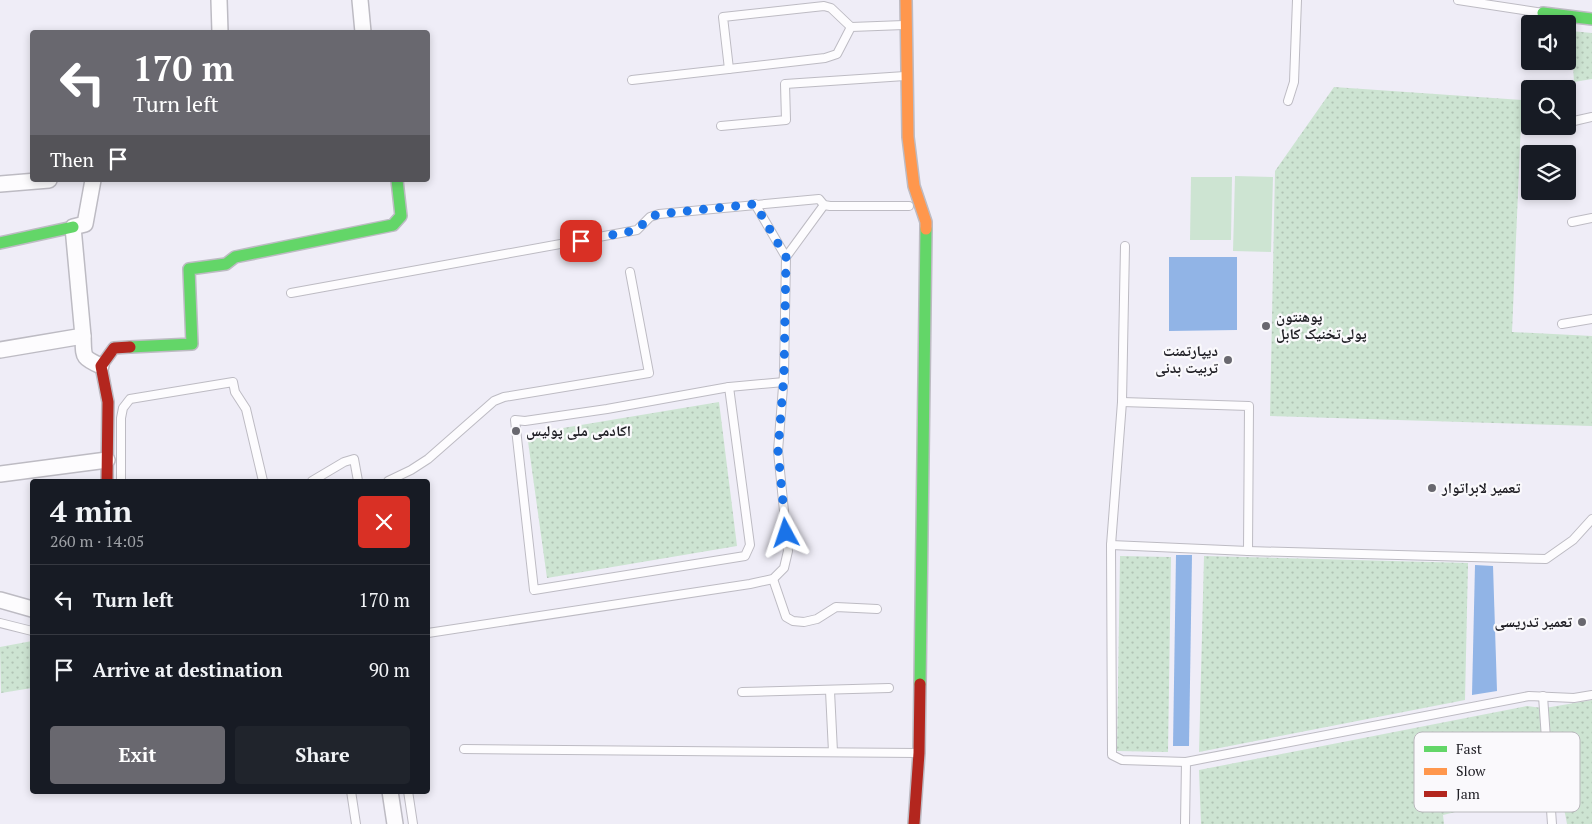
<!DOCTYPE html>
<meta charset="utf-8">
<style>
body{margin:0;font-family:"PT Serif","Noto Naskh Arabic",serif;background:#20242c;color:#f1f3f6;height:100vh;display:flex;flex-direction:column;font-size:19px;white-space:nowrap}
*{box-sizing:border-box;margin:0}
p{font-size:16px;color:#9ea1a6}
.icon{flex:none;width:28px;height:28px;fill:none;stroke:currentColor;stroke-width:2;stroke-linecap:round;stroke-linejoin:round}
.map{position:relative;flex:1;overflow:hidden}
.panel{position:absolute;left:30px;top:479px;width:400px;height:315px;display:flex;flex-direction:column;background:#171b24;border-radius:5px;box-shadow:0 2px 8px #0003}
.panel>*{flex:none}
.banner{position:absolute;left:30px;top:30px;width:400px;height:152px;border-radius:5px;box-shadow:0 2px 8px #0003;background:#69686f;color:#fff;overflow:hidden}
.controls{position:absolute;left:1521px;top:15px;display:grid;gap:10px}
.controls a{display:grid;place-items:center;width:55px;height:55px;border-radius:5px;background:#171b24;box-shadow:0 2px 8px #0003;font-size:25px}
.pin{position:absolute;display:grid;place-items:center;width:42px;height:42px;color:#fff;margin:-21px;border-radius:10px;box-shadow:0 2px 8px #0006}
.me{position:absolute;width:55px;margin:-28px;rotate:355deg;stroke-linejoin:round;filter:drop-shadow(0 0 4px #0008)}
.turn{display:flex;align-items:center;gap:18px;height:105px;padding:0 20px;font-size:22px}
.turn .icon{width:65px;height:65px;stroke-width:2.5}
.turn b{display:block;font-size:35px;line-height:42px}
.then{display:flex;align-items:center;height:48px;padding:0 20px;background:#0003;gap:10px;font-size:19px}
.round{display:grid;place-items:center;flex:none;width:52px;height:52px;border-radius:5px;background:#20242c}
.headline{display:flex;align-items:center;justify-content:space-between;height:85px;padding:0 20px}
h1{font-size:30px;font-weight:600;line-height:38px}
.button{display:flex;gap:10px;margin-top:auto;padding:10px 20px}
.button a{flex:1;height:58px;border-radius:5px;background:#69686f;color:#fff;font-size:20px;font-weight:600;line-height:58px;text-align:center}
.button a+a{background:#20242c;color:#f1f3f6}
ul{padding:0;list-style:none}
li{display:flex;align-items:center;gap:15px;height:70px;padding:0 20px;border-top:1px solid #363941}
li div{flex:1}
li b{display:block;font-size:19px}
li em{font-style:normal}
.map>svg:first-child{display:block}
</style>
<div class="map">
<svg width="1592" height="824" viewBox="0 0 1592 824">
<defs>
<pattern id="green-dots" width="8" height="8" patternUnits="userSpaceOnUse" patternTransform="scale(1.25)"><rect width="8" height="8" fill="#cde4d2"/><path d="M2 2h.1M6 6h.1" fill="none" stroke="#b0c3b4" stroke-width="1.8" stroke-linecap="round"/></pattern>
</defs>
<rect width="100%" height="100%" fill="#efedf7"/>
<!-- green -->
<g fill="url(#green-dots)">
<polygon points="1571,31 1592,33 1592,79 1574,82"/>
<polygon points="1334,87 1522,100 1512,332 1592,336 1592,426 1270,416 1275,171"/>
<polygon points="719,402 737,546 547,578 527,434"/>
<polygon points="1120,556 1171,557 1168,752 1117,751"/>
<polygon points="1204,556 1468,563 1465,700 1199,752"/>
<polygon points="32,641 32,688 1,693 0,647"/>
<polygon points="1592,700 1592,824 1567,824 1545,708"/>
<polygon points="1527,706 1542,708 1539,792 1443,815 1444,824 1201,824 1199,770"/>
</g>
<!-- pitch -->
<g fill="#cde4d2">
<polygon points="1235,176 1273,177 1271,252 1233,251"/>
<polygon points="1191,177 1232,177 1231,240 1190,240"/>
</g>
<!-- water -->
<g fill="#91b4e6">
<polygon points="1169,257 1237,257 1237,330 1169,331"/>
<polygon points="1176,555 1192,555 1189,746 1173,746"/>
<polygon points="1475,565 1493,566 1497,691 1472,695"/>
</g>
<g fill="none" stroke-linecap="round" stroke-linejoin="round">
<defs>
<g id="lane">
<polyline points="1458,0 1543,13"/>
<polyline points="729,69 723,17 824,6 831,8 851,27"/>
<polyline points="632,80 825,58 837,54 851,27 904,25"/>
<polyline points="1288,101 1294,82 1297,0"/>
<polyline points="1574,121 1592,117"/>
<polyline points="721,126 786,120 785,84 905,76"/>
<polyline points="755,204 786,257 824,205"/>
<polyline points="1572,222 1592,218"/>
<polyline points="1125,246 1122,402 1111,545 1112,755 1122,760 1186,762"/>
<polyline points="291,293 637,230 650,217 659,214 819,199 824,205 830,206 909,206"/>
<polyline points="1562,324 1592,319"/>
<polygon points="729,387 750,545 745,556 534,590 515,420 525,421 607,409"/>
<polyline points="729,387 784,382"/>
<polyline points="1122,402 1249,406 1248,551"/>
<polyline points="121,481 121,418 123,408 130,399 233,382 235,392 246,409 263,481"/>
<polyline points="312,481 344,462 354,459 358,481"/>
<polyline points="388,481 411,470 428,459 494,401 504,397 649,373 630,272"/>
<polyline points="1111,545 1248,551 1546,559 1573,540 1592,519"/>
<polyline points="773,579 786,617 793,621 804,622 817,619 836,607 877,609"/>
<polyline points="0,623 32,631"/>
<polyline points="428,633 750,584 773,579 784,568 788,551 778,451 784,374 786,257"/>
<polyline points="830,691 833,752"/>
<polyline points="742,692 889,688"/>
<polyline points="1543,696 1552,824"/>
<polyline points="464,749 917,753"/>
<polyline points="351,791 356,824"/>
<polyline points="408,791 413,824"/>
<polyline points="1185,824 1186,762 1529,696 1574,698 1592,695"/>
</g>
<g id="street">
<polyline points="219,0 220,32"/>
<polyline points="360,0 363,32"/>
<polyline points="0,184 49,180"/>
<path d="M 83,336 C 84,357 81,357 101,366"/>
<polyline points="0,350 83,336 73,227 85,224 93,180"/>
<polyline points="0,474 107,460"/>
<polyline points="0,600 32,609"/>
<polyline points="390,791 395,824"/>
</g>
<g id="fast">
<polyline points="1543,13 1592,19"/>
<polyline points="0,243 73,227"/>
<polyline points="130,347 192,344 189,269 226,264 235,257 393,225 401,216 397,180"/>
<polyline points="920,684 926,229"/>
</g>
<polyline id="slow" points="906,0 908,137 914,186 926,222 926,229"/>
<g id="jam">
<polyline points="107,481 108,402 101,366 114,348 130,347"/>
<polyline points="914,824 919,753 920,684"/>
</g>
</defs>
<!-- lane casing -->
<use href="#lane" stroke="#bdbbc3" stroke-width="10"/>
<!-- street casing -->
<use href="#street" stroke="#bdbbc3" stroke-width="18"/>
<!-- fast casing -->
<use href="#fast" stroke="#bdbbc3" stroke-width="14"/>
<!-- slow casing -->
<use href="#slow" stroke="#bdbbc3" stroke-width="14"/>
<!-- jam casing -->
<use href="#jam" stroke="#bdbbc3" stroke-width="14"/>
<!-- lane -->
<use href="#lane" stroke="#fdfcfe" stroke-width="8"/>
<!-- street -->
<use href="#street" stroke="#fdfcfe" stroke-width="15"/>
<!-- fast -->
<use href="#fast" stroke="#63d668" stroke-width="11"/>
<!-- slow -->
<use href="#slow" stroke="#ff974d" stroke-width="11"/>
<!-- jam -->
<use href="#jam" stroke="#b3261e" stroke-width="11"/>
</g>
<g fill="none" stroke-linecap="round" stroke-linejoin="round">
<!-- route -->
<polyline stroke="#1a73e8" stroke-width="9" stroke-dasharray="0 16.2" points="581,241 637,230 650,217 659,214 755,204 786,257 784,374 778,451 786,533"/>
</g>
<!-- markers -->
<g fill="#69686f" stroke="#faf9fc" stroke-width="2">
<circle cx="1266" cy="326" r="5"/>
<circle cx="1228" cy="360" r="5"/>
<circle cx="516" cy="431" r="5"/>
<circle cx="1432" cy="488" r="5"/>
<circle cx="1582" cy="622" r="5"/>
</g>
<g text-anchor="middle" stroke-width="4.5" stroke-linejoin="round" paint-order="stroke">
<!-- poi labels -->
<g font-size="15" font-weight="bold" fill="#212026" stroke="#faf9fc" text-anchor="start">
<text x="1276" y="322">پوهنتون<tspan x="1276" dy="17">پولی‌تخنیک کابل</tspan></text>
<text x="1218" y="356" text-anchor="end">دیپارتمنت<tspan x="1218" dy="17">تربیت بدنی</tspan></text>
<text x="526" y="436">اکادمی ملی پولیس</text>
<text x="1442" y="493">تعمیر لابراتوار</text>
<text x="1572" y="627" text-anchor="end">تعمیر تدریسی</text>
</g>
</g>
<!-- legend -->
<rect x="1414" y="732" width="166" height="80" rx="8" fill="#faf9fc" stroke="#b9b8bc" stroke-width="1"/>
<rect x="1424" y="746" width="23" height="6" fill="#63d668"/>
<rect x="1424" y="768" width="23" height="7" fill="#ff974d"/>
<rect x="1424" y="791" width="23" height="6" fill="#b3261e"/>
<g font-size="14" fill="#212026">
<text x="1456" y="754">Fast</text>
<text x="1456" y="776">Slow</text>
<text x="1456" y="799">Jam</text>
</g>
</svg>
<div class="controls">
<a><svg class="icon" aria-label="sound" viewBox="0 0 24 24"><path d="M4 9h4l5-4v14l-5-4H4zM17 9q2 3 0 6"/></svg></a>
<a><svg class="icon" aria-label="search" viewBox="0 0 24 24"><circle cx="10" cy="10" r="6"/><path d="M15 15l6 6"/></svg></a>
<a><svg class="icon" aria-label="layers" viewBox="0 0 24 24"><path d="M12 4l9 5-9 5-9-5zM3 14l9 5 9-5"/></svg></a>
</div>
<div class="pin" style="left:581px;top:241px;background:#d93025"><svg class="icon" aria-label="arrive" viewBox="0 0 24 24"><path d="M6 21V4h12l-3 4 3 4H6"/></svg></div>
<svg class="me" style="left:786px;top:533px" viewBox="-20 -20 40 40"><path d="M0-17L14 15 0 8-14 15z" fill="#1a73e8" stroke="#fff" stroke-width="4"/></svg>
<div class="banner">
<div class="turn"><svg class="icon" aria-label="left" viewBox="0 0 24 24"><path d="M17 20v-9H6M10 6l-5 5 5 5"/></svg><div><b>170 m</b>Turn left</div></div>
<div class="then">Then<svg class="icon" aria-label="arrive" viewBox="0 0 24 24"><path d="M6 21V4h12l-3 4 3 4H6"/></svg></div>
</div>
<section class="panel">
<div class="headline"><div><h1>4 min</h1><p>260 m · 14:05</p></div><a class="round" style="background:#d93025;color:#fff"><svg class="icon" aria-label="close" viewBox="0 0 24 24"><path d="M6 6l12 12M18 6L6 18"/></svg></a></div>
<ul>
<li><svg class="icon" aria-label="left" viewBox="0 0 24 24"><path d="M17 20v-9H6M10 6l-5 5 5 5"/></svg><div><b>Turn left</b></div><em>170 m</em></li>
<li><svg class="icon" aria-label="arrive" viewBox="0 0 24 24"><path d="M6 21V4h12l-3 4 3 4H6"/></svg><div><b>Arrive at destination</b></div><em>90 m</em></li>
</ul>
<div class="button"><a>Exit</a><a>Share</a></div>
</section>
</div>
